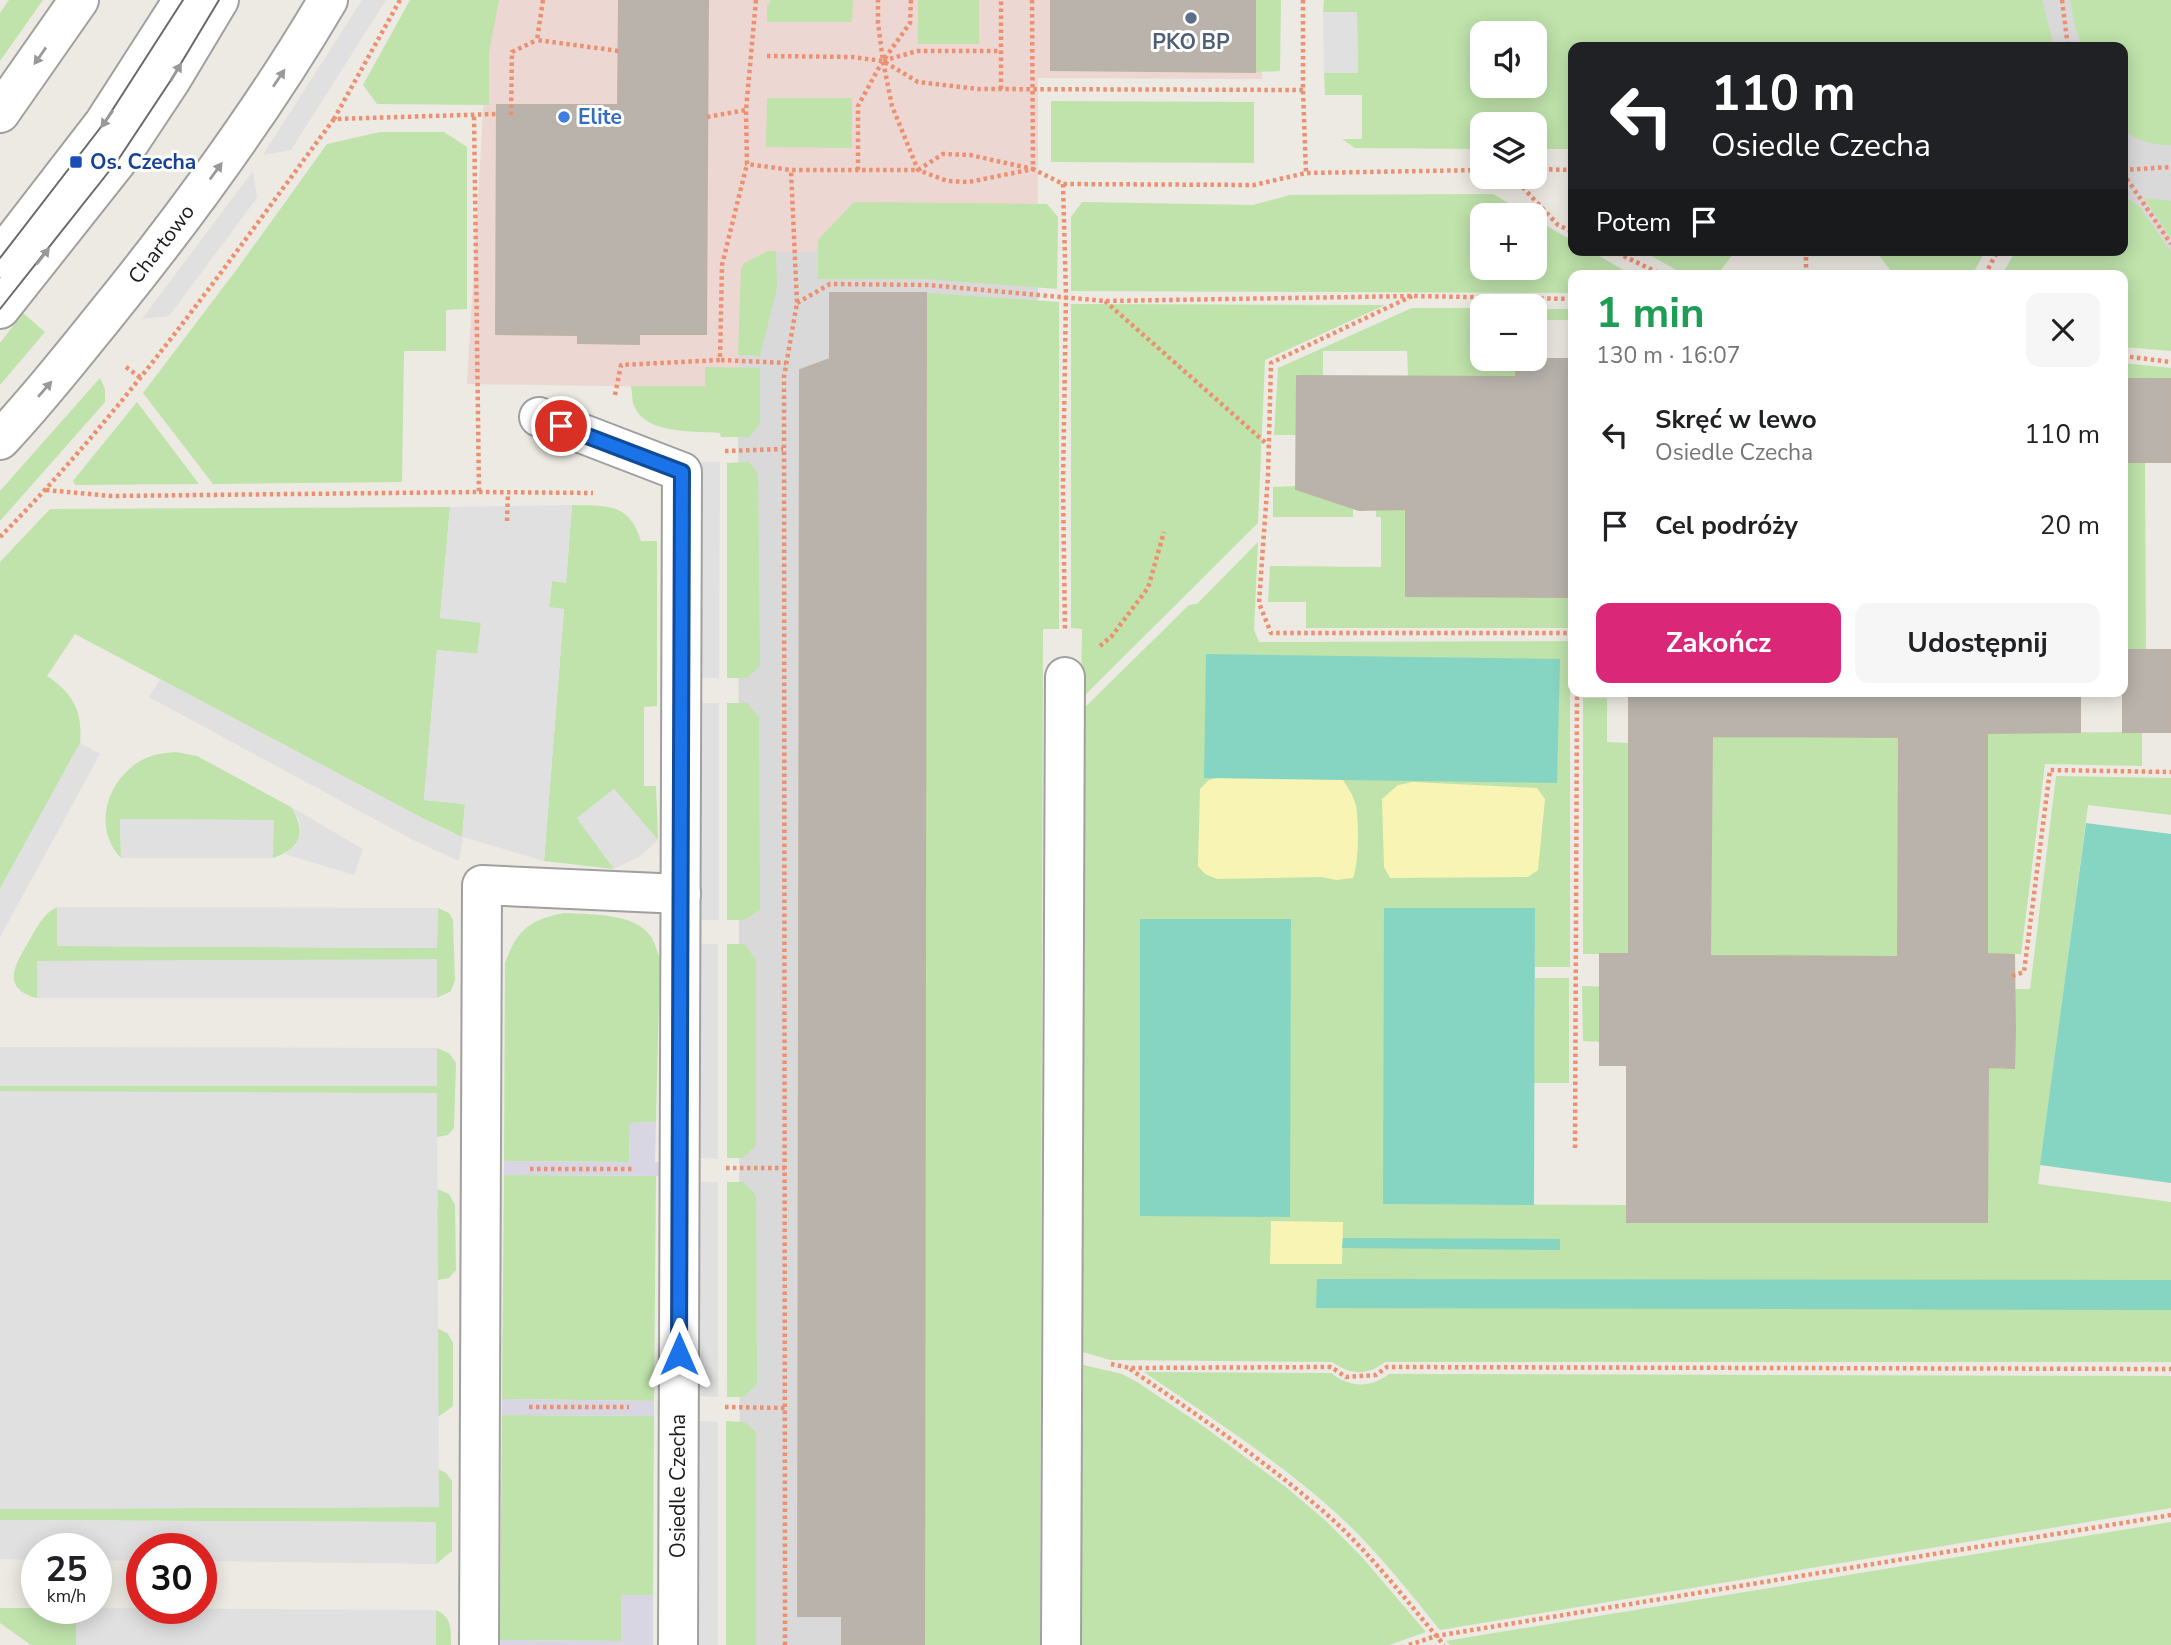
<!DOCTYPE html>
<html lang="pl">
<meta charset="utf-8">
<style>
body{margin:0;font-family:"Nunito Sans",sans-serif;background:#f6f6f6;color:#202124;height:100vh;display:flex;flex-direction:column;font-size:26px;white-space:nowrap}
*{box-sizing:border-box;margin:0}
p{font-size:23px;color:#757577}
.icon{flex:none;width:38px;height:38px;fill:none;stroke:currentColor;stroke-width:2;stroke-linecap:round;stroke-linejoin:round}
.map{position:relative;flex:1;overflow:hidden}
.drawer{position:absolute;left:1568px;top:270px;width:560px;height:427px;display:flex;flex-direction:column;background:#fff;border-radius:14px;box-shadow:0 4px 18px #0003}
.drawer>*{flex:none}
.banner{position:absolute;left:1568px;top:42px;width:560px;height:214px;border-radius:14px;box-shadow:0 4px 18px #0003;background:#202124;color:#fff;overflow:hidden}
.tools{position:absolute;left:1470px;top:21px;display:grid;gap:14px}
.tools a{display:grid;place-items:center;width:77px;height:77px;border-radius:14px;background:#fff;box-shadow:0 4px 18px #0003;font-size:35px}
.speed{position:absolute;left:21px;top:1533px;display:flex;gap:14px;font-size:35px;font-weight:700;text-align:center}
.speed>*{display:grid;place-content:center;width:91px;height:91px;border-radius:50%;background:#fff;box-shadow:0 4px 18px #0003;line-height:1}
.speed small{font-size:18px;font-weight:400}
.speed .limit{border:10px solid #d22;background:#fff;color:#111}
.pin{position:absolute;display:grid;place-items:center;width:60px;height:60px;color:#fff;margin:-30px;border:4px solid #fff;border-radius:50%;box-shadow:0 2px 7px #0007}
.me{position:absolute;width:77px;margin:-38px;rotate:0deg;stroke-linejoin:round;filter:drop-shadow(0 0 5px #0008)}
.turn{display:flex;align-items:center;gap:24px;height:147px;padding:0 28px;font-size:32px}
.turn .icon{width:91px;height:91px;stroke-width:2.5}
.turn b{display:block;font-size:49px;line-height:60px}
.then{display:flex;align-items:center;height:66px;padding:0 28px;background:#0003;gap:14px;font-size:26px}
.round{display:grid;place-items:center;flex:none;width:74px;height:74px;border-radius:14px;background:#f6f6f6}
.overview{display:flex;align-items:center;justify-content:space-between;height:119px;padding:0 28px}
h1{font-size:42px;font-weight:700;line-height:52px;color:#1e9e55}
.button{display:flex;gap:14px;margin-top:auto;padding:14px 28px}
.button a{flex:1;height:80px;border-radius:14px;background:#db2777;color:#fff;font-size:28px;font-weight:700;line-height:80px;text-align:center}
.button a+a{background:#f6f6f6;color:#202124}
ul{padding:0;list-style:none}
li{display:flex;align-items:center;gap:21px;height:91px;padding:0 28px}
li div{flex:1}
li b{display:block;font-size:26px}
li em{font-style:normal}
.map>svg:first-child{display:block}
</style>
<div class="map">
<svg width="2171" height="1645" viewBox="0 0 2171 1645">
<rect width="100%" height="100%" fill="#eceae2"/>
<!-- residential -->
<g fill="#dad9d9">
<polygon points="1980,0 2171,0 2171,318 2123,275 2123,47 1980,47"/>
<polygon points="1038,232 1035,1645 740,1645 738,388 742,266 769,252 817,241"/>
</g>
<!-- commercial -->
<polygon fill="#ecd7d2" points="493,0 1263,0 1262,79 1038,78 1038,232 818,241 816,252 769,252 742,266 738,388 467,384 487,46"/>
<!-- grass -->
<g fill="#bfe3ab" fill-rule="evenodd">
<polygon points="9,0 43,0 0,61 0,13"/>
<polygon points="410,0 499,0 489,52 489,105 377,104 363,85"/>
<polygon points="770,0 853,0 852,22 767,22 767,5 770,4"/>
<rect x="918" y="0" width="61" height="44"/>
<polygon points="1255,0 1281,0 1280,71 1255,72"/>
<path d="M 1324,0 L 2042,0 L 2054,47 L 1573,47 L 1573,149 L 1535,149 L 1535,124 L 1482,124 L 1482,149 L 1355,148 L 1342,139 L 1362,139 L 1362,95 L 1325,95 L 1324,73 L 1358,72 L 1357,12 L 1323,12 ZM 1482,33 L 1535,33 L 1535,86 L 1482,86 Z"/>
<path d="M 2070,0 L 2171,0 L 2171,145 C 2153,146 2138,140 2123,131 L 2123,47 L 2082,47 L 2075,26 Z"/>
<polygon points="767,98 852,98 852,148 766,147"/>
<polygon points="1051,101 1254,102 1254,163 1051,162"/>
<polygon points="380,132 444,132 467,147 467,309 446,310 446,351 404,351 402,482 213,484 143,393 237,269 327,144"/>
<polygon points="1493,194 1529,215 1482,215 1482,268 1535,268 1535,219 1573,241 1573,250 1589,250 1632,275 1573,275 1573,293 1071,291 1071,217 1082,202 1253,205 1290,195"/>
<polygon points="2144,198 2171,201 2171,238"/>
<polygon points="2123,199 2128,199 2140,207 2171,252 2171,351 2123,347 2123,275 2002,275 2016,250 2123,250"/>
<polygon points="854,202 1047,204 1058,217 1057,289 926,279 818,279 818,240"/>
<polygon points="1641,250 1736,250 1717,275 1685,275"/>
<polygon points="1875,250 1986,250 1972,275 1894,275"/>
<polygon points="768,251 776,251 777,288 760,356 738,355 741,269 744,263"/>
<polygon points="926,293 1059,302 1059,629 1043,629 1040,1645 924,1645"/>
<polygon points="1071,304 1385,305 1265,360 1258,523 1081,699 1082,629 1071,628"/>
<polygon points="1412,308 1482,308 1482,359 1516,359 1516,377 1408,376 1407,351 1323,351 1323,376 1299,376 1297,373 1297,435 1274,435 1278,368"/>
<polygon points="1535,309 1573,309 1573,322 1573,320 1535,320"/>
<polygon points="23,313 45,332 0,385 0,343"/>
<polygon points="2123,363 2171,368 2171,379 2123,379"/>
<path d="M 705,367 L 760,368 L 760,424 L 749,437 L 721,437 L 720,433 C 694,431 643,435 633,403 C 632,398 632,391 631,386 L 705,386 Z"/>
<polygon points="100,378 105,389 105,402 0,521 0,491"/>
<polygon points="137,402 199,484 75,485 73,481"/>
<polygon points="749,462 758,473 760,666 747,678 727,678 727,463"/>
<polygon points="2123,462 2145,462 2146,650 2123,650"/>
<polygon points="1296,486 1298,490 1353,488 1353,517 1273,517 1273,487"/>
<polygon points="1376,489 1406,489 1406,598 1408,596 1572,596 1573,628 1306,628 1306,602 1268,602 1270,566 1381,567 1381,517 1376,517"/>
<path d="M 572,505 C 606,506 629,502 641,541 L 657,541 L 657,706 L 644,707 L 644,786 L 656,786 L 658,840 L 614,789 L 577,818 L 614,869 L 544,861 L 564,609 L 549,608 L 552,581 L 566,582 Z"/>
<path d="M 450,507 L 440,618 L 481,622 L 478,654 L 437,650 L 424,800 L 465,804 L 462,837 L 424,819 L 75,634 L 47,676 C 73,693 83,712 80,743 L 0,889 L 0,562 L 50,509 Z"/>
<path d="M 1258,542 L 1254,630 L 1259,642 L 1570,641 L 1570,967 L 1535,967 L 1534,908 L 1383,1204 L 1627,1205 L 1627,1222 L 1987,1222 L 1988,1067 L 2014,1068 L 2014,989 L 2030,989 L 2056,776 L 2171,778 L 2171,815 L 2088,805 L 2038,1184 L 2171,1202 L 2171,1362 L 1385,1362 C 1367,1376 1351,1375 1332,1362 L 1110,1360 L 1079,1351 L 1081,711 L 1189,605 L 1197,604 Z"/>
<polygon points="1583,698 1607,698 1607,742 1629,743 1629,954 1583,954"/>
<polygon points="727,703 747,703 759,717 760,910 744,920 727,920"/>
<polygon points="2142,732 2142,766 2045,764 2021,954 1987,954 1987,733"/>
<polygon points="1712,736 1899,737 1898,957 1710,956"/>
<path d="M 176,752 L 197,756 L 291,807 C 307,832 301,849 273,858 L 273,820 L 120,819 L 121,858 C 91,827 108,777 144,759 C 154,754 165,753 176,752 Z"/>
<path d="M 57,907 L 57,946 L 437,948 L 438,908 L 449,913 L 453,920 L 455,980 L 451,991 L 437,998 L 437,960 L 38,961 L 37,998 C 0,988 15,965 29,941 C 37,927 43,914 57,907 Z"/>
<path d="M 564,913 C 590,915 636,912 652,938 C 655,944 657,952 660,958 L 656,1122 L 630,1123 L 629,1162 L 504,1161 L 505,963 C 517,930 529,920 564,913 Z"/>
<polygon points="727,944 744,944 756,960 756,1146 743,1158 727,1158"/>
<polygon points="1535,978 1569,978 1569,1083 1534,1083"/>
<polygon points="1582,986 1628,987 1601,1042 1583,1041"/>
<polygon points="437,1048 449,1053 456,1063 454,1128 448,1135 437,1137 437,1100 0,1098 0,1086 437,1086"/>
<polygon points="504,1175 656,1176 654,1401 502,1399"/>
<polygon points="727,1182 743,1182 756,1195 757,1384 744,1397 727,1397"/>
<polygon points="437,1189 449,1194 455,1205 456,1270 449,1278 438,1280 437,1242 0,1224 438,1207"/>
<polygon points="437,1328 448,1334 453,1343 453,1406 438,1417"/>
<polygon points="1079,1364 1122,1374 1137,1382 1206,1428 1287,1488 1326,1521 1361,1556 1426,1632 1389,1645 1079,1645"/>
<path d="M 1144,1372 L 1331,1373 C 1350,1388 1371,1388 1389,1374 L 2171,1376 L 2171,1508 L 1440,1630 C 1407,1589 1373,1546 1334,1511 C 1276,1459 1208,1416 1144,1372 Z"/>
<polygon points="502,1415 654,1416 653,1595 621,1595 621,1641 500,1640"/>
<polygon points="726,1421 744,1422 756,1432 756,1645 726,1645"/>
<polygon points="438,1469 446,1473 452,1481 452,1551 436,1564 436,1522 0,1520 0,1509 438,1507"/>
<polygon points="2171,1522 2171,1645 1450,1645 1446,1641"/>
<polygon points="0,1608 76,1608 76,1645 31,1645 0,1623"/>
<path d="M 436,1610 C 452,1617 451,1629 451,1645 L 436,1645 Z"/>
</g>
<!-- sand -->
<g fill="#f8f4b4">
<path d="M 1231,774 L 1341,777 C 1347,786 1354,796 1356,806 C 1359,823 1359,863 1353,878 L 1336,880 L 1321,877 L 1217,879 L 1205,874 L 1198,866 L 1200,789 L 1209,780 Z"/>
<polygon points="1413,782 1537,788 1545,799 1538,870 1528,877 1390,878 1384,867 1382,799 1398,785"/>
<polygon points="1271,1221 1343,1222 1342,1264 1270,1264"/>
</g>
<!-- pitch -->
<g fill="#86d5c2">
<polygon points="1206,654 1560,659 1557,783 1204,778"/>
<polygon points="2086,823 2171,834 2171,1183 2040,1165"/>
<polygon points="1384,908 1535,908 1534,1205 1383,1204"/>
<polygon points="1140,919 1291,919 1290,1217 1140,1216"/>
<polygon points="1343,1238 1560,1239 1560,1250 1342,1248"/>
<polygon points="1317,1279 2171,1280 2171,1310 1316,1308"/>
</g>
<!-- parking -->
<g fill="#e0e0e0">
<polygon points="362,0 386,0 291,150 263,155"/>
<polygon points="1323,12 1357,12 1358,73 1324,73"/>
<polygon points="253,171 257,198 169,316 142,319"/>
<polygon points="702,462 720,462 719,678 702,678"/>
<polygon points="572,505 566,583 552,581 549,607 564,609 544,861 463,837 459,861 413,840 149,697 160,679 424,819 462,837 465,804 424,800 437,650 477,654 481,623 440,618 450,507"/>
<rect x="701" y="703" width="18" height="217"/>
<polygon points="80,743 100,754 0,937 0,889"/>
<polygon points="614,789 658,840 639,857 614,869 577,818"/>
<polygon points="291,807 363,849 354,875 285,854 296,845 301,831 299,819"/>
<polygon points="120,819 274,820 273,858 121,858"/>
<polygon points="57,907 438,908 437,948 57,946"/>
<polygon points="701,944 718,944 718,1159 701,1158"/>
<polygon points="437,959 437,998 37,998 37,961"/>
<polygon points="0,1047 437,1048 437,1086 0,1086"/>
<polygon points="0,1091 437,1093 439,1507 0,1509"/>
<polygon points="701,1182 718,1182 718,1397 699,1396"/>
<polygon points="700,1421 718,1422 718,1645 699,1645"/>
<polygon points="0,1520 436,1522 436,1564 201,1561 201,1549 142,1549 142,1561 96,1560 96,1549 37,1549 37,1560 0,1559"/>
<polygon points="76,1608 436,1610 436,1645 76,1645"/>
</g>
<!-- plaza -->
<g fill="#d8d6e2">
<polygon points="656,1122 655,1162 668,1162 668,1176 504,1175 504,1161 629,1162 630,1123"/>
<polygon points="502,1399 654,1401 654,1416 502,1415"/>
<polygon points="621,1595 653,1595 653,1645 500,1645 500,1640 621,1641"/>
</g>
<!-- building -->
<g fill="#b9b3ac" stroke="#bcb3a6" stroke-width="2" fill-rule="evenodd">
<polygon points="619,0 708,0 706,334 639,334 639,344 578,343 578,335 496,334 497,105 618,105"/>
<polygon points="1051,0 1255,0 1255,72 1051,70"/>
<polygon points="830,293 926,293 924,1645 842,1645 842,1616 798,1616 800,370 830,359"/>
<polygon points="1516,359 1573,359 1573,597 1406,596 1406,509 1359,510 1296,489 1297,376 1516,377"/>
<rect x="2123" y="379" width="48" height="83"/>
<rect x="2123" y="650" width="48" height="82"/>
<path d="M 1629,691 L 2080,691 L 2080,732 L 1987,733 L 1987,954 L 2014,955 L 2015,1032 L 2014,1068 L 1988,1067 L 1987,1222 L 1627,1222 L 1627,1065 L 1600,1065 L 1600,954 L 1629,954 ZM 1712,736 L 1899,737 L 1898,957 L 1710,956 Z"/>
</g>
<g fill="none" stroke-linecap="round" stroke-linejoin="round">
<defs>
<g id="minor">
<polyline points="0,113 79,0"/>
<polyline points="0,258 104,123 183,0"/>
<polyline points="0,309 118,160 171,80 219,0"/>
<polyline points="539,417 682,472 678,1645"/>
<path id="s1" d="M 0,440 C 37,401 70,359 103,318 C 185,217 262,112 328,0"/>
<polyline points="479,1645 482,885 681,894"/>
<polyline points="1061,1645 1065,677"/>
</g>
</defs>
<!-- minor casing -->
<use href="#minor" stroke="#a0a0a0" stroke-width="42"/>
<!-- path -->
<g stroke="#ed9072" stroke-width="4.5" stroke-dasharray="3.5 3.5" stroke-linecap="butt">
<polyline points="400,0 334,119 497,114"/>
<polyline points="543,0 537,40 619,51"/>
<polyline points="756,0 746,110 747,164 791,170 918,170 943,154 970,155 1033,169 969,182 947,181 918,170 892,106 883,61 918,82 978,89 1303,90"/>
<polyline points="911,0 910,23 883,61 917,51 1001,51"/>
<polyline points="1032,0 1033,169 1063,184 1254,185 1306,173 1482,170"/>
<polyline points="1303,0 1303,90 1306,173"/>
<polyline points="2062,0 2068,47"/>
<polyline points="767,56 852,57 883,61 878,23 878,0"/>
<polyline points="1001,89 1001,0"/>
<polyline points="511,115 512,52 537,40"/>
<polyline points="707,117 746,110"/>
<polyline points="1535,169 1573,170"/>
<polyline points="858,170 858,106 882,62"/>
<polyline points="2123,170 2171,167"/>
<polyline points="2123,173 2171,244"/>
<polyline points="1513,177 1558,225 1573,232"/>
<polyline points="1063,184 1066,296 1063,486 1065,630"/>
<polyline points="1611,250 1663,275"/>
<polyline points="1806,250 1806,275"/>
<polyline points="1985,275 1998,250"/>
<polyline points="1412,296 1271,363 1268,476 1259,603 1271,633 1573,633"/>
<polyline points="1105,301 1268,445"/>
<polyline points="797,303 830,284 928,285 1105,301 1414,296 1573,299"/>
<polyline points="2123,356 2171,362"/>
<polyline points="721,360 786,363"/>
<polyline points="126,367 141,378"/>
<polyline points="615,395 621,365 720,360 722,265 747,164"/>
<polyline points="725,451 783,449"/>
<polyline points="46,490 111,496 479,492 474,114"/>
<polyline points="479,492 593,493"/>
<polyline points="507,521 508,493"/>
<path d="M 0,537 C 126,410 228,262 334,119"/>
<polyline points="1100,646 1111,637 1148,588 1164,532"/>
<polyline points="2012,976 2024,972 2050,770 2171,772"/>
<polyline points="1575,1148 1577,691"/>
<polyline points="726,1168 785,1168"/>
<polyline points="530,1169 633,1169"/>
<polyline points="1111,1364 1130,1368 1331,1367 1346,1377 1376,1375 1387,1367 2171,1369"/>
<path d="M 1130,1369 C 1196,1414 1262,1459 1323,1511 C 1368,1550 1405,1599 1444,1645"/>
<polyline points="529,1407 629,1407"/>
<polyline points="725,1407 785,1408"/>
<polyline points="785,1645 784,377 797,303 791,170"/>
<polyline points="1409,1645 1436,1636 2171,1515"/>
</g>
<!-- minor -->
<use href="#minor" stroke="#fff" stroke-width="38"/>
<!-- tram -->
<g stroke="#6a6a6a" stroke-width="2">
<polyline points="0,258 104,123 183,0"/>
<polyline points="0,309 118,160 171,80 219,0"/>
</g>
</g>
<!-- one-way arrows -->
<defs><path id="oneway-solid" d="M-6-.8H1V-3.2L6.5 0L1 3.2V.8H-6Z" transform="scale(1.75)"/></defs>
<g fill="#999">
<use href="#oneway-solid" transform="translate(40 56) rotate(125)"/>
<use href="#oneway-solid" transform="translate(176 72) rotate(-59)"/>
<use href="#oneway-solid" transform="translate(279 78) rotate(-56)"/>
<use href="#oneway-solid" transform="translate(107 119) rotate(125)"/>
<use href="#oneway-solid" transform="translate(216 171) rotate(-54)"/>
<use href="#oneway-solid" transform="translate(43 256) rotate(-52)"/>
<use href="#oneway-solid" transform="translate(45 389) rotate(-49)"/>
</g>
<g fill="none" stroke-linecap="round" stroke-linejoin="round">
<defs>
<polyline id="route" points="561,426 682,472 679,1354"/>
</defs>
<!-- route casing -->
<use href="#route" stroke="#114b97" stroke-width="18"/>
<!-- route -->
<use href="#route" stroke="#1a73e8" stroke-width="12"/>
</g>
<!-- markers -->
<circle fill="#5c6f8a" stroke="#fff" stroke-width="2.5" cx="1191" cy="18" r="7"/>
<circle fill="#3f7fe0" stroke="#fff" stroke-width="2.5" cx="564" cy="117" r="7"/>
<rect fill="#1a4fb4" stroke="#fff" stroke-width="2.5" x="69" y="155" width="14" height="14" rx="3.5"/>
<g text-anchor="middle" stroke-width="6" stroke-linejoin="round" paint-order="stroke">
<!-- service labels -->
<g font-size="21" font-weight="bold" fill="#4e5e75" stroke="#fff">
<text x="1191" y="49">PKO BP</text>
</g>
<!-- shop labels -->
<g font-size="21" font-weight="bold" fill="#366cbe" stroke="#fff" text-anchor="start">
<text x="578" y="124">Elite</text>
</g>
<!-- transit labels -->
<g font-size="21" font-weight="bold" fill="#164399" stroke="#fff" text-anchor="start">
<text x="90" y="169">Os. Czecha</text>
</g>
<!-- street labels -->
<g font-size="21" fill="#1c1c1c" stroke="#fff">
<text dy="7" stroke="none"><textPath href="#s1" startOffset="254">Chartowo</textPath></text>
<text transform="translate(678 1486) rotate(-90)" y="7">Osiedle Czecha</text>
</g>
</g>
</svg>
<div class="tools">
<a><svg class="icon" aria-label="sound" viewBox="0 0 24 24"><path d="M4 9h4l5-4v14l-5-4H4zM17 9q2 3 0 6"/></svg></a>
<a><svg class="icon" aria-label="layers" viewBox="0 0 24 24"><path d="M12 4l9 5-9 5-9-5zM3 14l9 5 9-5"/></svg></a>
<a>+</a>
<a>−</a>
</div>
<div class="speed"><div>25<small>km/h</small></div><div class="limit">30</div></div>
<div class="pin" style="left:561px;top:426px;background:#d93025"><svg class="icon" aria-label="arrive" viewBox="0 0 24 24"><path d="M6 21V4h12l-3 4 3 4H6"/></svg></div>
<svg class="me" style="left:679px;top:1354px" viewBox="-20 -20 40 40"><path d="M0-17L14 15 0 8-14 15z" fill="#1a73e8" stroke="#fff" stroke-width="4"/></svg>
<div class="banner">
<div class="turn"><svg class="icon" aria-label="left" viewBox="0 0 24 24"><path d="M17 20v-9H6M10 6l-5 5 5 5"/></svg><div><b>110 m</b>Osiedle Czecha</div></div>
<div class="then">Potem<svg class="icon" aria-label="arrive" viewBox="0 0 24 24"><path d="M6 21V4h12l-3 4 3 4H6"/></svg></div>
</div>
<section class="drawer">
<div class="overview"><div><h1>1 min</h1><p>130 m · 16:07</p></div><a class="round"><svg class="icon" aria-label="close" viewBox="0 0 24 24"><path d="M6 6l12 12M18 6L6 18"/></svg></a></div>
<ul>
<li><svg class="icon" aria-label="left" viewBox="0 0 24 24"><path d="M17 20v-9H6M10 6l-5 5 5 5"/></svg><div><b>Skręć w lewo</b><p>Osiedle Czecha</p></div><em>110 m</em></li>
<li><svg class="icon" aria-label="arrive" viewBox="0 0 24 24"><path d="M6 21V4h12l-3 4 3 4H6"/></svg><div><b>Cel podróży</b></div><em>20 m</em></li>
</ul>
<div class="button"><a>Zakończ</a><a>Udostępnij</a></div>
</section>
</div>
